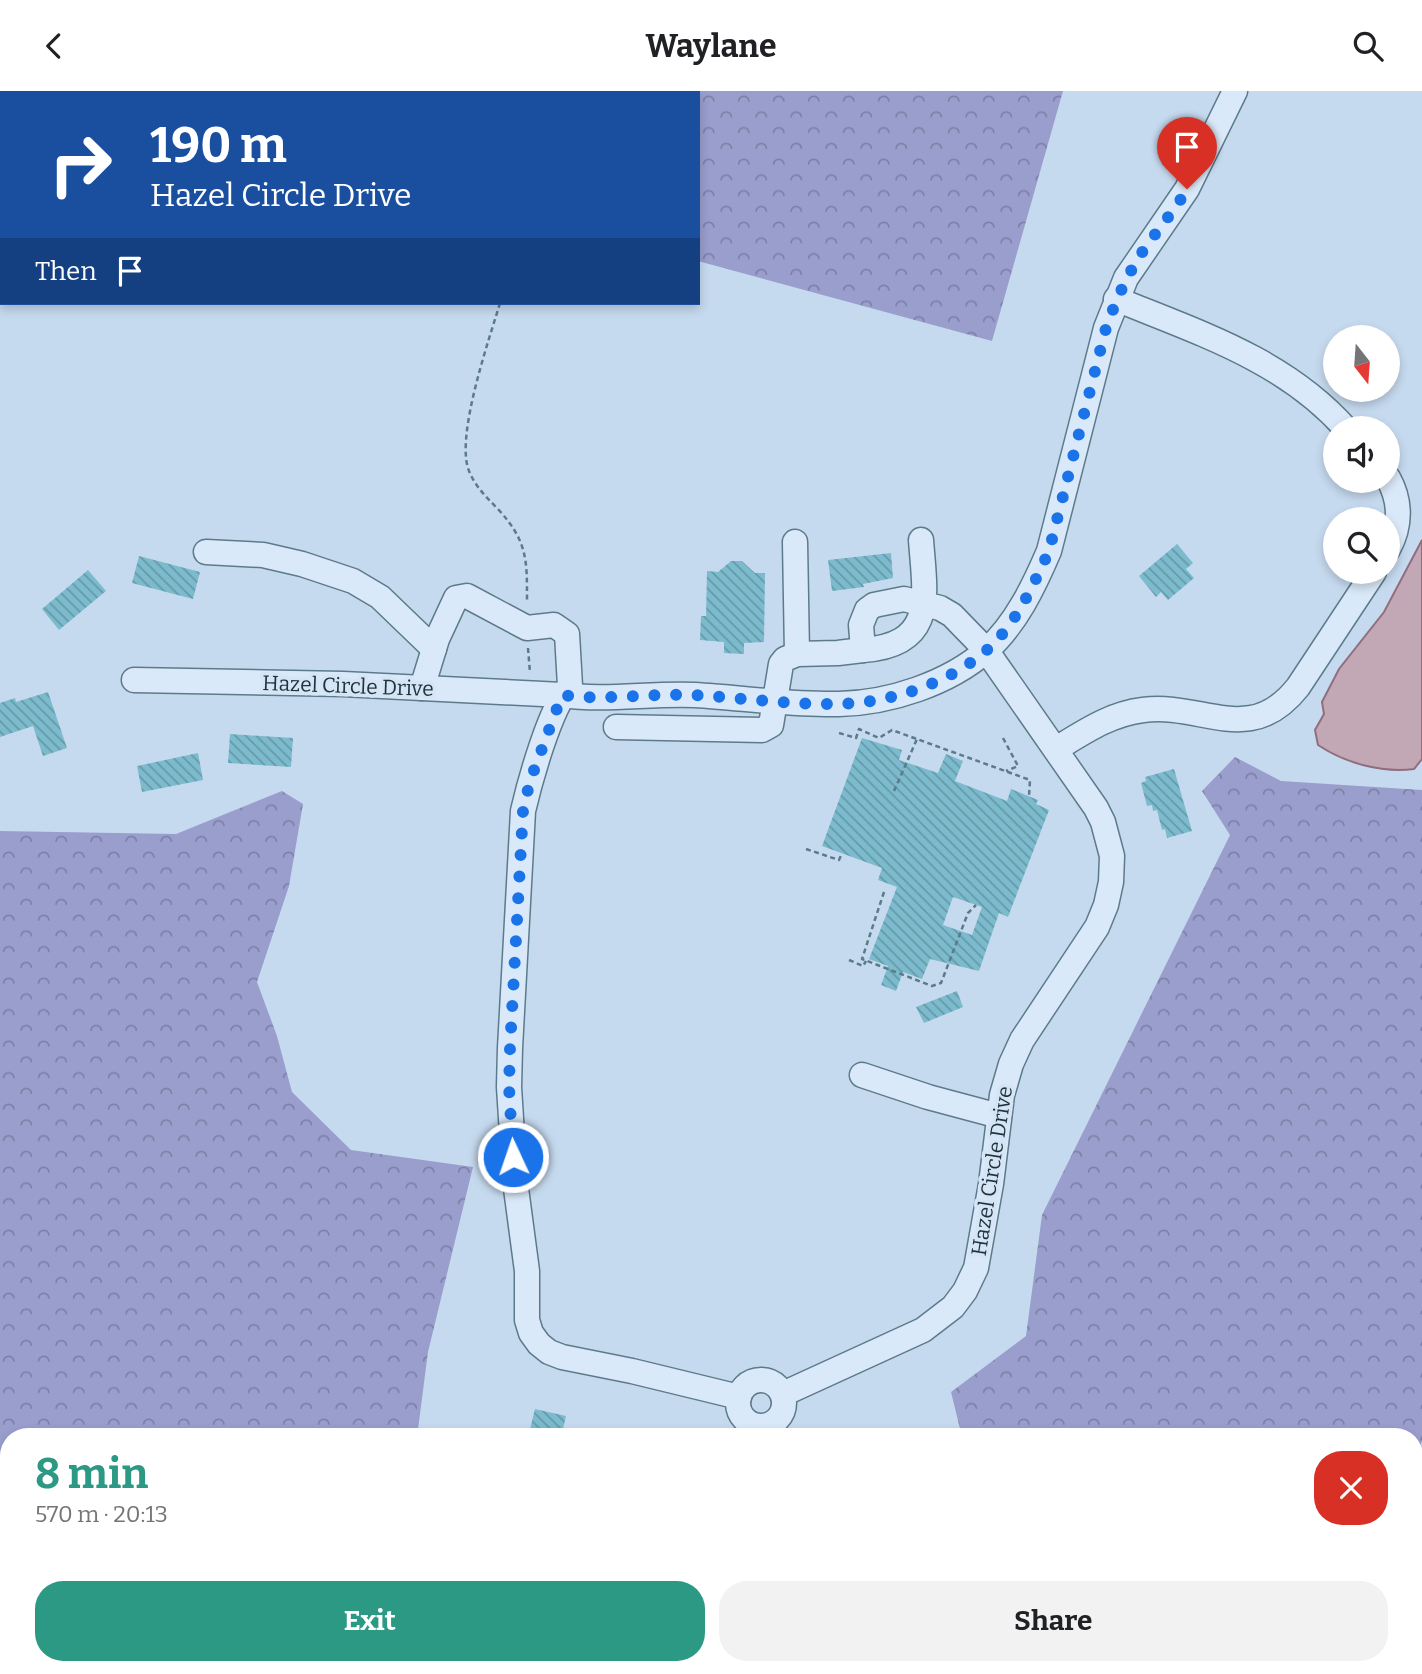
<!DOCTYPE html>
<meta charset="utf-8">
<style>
body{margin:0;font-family:Bitter,serif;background:#f2f2f2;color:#202124;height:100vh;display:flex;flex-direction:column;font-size:26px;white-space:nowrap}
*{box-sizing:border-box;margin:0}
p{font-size:23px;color:#757577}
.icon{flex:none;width:38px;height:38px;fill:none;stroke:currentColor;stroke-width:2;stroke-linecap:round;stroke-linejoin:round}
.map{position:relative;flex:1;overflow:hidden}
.panel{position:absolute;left:0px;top:1337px;width:1423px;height:247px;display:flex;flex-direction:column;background:#fff;border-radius:28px 28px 0 0;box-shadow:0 4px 10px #0003}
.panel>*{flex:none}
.guide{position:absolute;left:0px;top:0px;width:700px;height:214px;box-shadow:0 4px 10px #0003;background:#1a4fa0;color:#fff;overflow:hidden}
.needle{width:46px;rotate:163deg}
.fabs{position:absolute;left:1323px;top:234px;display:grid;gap:14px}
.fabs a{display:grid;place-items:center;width:77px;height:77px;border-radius:50%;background:#fff;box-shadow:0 4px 10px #0003;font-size:35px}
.pin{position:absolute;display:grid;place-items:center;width:60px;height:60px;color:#fff;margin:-72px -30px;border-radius:50% 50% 50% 0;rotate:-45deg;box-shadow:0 0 7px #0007}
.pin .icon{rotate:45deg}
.me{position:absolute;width:77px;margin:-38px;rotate:357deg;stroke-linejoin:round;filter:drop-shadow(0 0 5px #0008)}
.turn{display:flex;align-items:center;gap:24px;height:147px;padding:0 35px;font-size:32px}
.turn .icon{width:91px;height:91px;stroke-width:2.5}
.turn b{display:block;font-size:49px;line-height:60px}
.then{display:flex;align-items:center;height:66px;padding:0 35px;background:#0003;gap:14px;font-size:26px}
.round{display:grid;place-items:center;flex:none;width:74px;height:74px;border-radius:28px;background:#f2f2f2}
.headline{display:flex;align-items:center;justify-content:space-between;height:119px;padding:0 35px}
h1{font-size:42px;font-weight:700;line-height:52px;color:#2b9983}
.primary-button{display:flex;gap:14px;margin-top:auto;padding:14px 35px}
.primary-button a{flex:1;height:80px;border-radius:28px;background:#2b9983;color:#fff;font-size:28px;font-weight:700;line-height:80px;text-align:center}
.primary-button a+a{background:#f2f2f2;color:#202124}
header{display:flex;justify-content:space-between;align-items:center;height:91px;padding:0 35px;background:#fff;font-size:32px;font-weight:700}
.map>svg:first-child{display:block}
</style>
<header><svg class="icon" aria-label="back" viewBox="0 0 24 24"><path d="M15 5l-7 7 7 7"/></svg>Waylane<svg class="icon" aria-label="search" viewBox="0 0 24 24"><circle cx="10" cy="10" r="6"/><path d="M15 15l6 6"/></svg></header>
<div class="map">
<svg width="1422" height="1583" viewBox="0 0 1422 1583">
<defs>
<pattern id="forest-crowns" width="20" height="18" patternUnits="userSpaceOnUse" patternTransform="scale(1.75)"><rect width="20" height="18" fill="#9a9ecd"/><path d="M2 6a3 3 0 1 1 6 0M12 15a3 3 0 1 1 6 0" fill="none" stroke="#7d81a7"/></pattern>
<pattern id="building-back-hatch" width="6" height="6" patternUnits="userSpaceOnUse" patternTransform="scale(1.75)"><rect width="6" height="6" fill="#7cbbcd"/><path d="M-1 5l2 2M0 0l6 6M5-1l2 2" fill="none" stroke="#6599a7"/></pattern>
</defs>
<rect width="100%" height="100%" fill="#c6daef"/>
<!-- forest -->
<g fill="url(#forest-crowns)">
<polygon points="262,0 1063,0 992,250 698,170 698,2"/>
<polygon points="1235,666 1281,690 1422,699 1422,1349 1414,1379 1414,1346 962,1346 951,1301 1026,1245 1042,1124 1230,744 1202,700"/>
<polygon points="282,700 303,713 289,795 257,891 277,945 292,1001 351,1059 473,1076 428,1261 417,1346 9,1346 9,1575 407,1575 439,1583 0,1583 0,740 176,743"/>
<polygon points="788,1575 1374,1575 1373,1583 777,1583"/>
</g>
<!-- water -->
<path fill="#c2a8b5" stroke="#916e7e" stroke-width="2" d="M 1422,449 L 1422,668 L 1414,678 C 1381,682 1345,672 1318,654 L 1315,639 L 1324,623 L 1322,611 L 1339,578 L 1384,521 Z"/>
<!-- building -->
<g fill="url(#building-back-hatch)" fill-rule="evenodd">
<polygon points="1177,453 1193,472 1186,478 1194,487 1168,509 1161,501 1156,506 1139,485"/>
<polygon points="891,462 893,487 863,493 864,496 832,500 828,469"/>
<polygon points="139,465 200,481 193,508 132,492"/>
<polygon points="731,470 742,470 755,482 765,482 764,551 744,552 744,563 724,562 724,551 700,549 701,525 706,525 707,480 718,481"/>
<polygon points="88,479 106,500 59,539 42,518"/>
<polygon points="48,601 67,657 43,665 33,635 0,646 0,612 15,607 16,611"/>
<polygon points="230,643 293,647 291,676 228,672"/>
<path d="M 862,647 L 902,659 L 899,669 L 938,682 L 946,663 L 963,670 L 955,690 L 1007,710 L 1011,698 L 1038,709 L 1036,713 L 1049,719 L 1008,826 L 999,822 L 979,880 L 930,868 L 922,888 L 903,881 L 896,900 L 881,894 L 888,875 L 869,868 L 897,796 L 878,789 L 882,777 L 822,755 ZM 953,806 L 982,816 L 972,844 L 943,834 Z"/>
<polygon points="198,662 203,689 142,701 137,675"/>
<polygon points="1174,678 1192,740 1167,747 1165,738 1162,739 1157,719 1153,720 1152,714 1147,715 1141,692 1146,690 1145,686"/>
<polygon points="957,900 963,916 924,932 916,916"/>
<polygon points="535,1318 566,1325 561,1346 528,1346"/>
</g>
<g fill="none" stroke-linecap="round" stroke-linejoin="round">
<defs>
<g id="minor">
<path d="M 1116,208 C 1199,242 1285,269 1346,338"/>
<path d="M 1388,387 C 1401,410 1401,435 1388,458"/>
<polyline points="795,451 797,563"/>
<polyline points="206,461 263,464 302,473 353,490 380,506 434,558"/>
<path d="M 134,589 L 343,593 L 562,604 C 606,610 650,602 695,604 C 743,607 791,614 839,613 C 889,612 948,593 987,559 C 1016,533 1034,495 1049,460 L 1106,237 L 1126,187 L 1187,98 L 1235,0"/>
<path d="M 422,597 L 437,548 L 456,507 L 467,505 L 527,537 L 554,534 L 567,543 L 570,595 C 550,617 530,690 523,720 L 510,957 L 509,996 L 515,1090 L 527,1180 L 527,1229 L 531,1242 L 539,1253 L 549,1261 L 562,1266 L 632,1280 L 739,1306"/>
<polyline points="616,636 762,639 771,634 781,573 785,568 797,563 838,562 863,559"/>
<path d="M 1056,658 C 1084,641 1110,623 1143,619 C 1202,611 1250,657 1298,596 L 1374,481"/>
<polyline points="862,984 928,1006 999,1025"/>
<circle cx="761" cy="1312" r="23"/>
<path d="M 783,1303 L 923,1239 L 953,1216 L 965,1200 L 976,1177 L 991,1093 L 1002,1004 L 1011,973 L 1022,949 L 1097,836 L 1106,814 L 1111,791 L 1112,765 L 1103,731 L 1096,717 L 986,559 L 952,524 L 940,517 L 904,508 L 874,514 L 867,519 L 861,534 L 863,559 C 937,554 925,504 921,449"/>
</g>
</defs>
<!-- minor casing -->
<use href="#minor" stroke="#5c7b8a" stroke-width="27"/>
<!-- path -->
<g stroke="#5c7b8a" stroke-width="2.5" stroke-dasharray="5 3.5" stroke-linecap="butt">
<polyline points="565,2 566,0"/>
<path d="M 500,212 C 489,249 455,346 469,380 C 475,395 486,406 498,418 C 528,451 527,469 527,512"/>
<polyline points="528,557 530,582"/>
<polyline points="839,642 856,647 859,638 879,647 892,639 1030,689 1029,705"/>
<polyline points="1003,647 1018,675 1006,680"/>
<polyline points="894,700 917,648"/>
<polyline points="806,758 839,769 842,762"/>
<polyline points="884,801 862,868 932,895 941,892 968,822 976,814"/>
<polyline points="849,869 863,875 866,870"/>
</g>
<!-- minor -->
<use href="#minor" stroke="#dae9f9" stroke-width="24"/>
</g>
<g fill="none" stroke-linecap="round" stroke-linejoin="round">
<!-- route -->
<path stroke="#1a73e8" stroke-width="12" stroke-dasharray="0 21.6" d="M 513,1066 L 509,996 L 510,957 L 523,720 L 530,690 L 562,604 C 606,610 651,602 695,604 C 743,607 791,614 839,613 C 889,612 948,593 987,559 C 1016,533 1033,495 1049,460 L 1106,237 C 1116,209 1128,182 1145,157 C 1159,137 1175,119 1187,98"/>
</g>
<g text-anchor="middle" stroke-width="7" stroke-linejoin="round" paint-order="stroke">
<!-- street labels -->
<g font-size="21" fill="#1f333a" stroke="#d6e5f6">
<text transform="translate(348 595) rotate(2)" y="7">Hazel Circle Drive</text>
<text transform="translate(992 1080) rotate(-81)" y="7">Hazel Circle Drive</text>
</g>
</g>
</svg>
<div class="fabs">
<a><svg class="needle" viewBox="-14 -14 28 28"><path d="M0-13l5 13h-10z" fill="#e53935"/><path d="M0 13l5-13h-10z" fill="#757577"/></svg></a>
<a><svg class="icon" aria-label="sound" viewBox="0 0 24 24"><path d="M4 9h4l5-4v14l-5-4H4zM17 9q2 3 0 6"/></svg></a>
<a><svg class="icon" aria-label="search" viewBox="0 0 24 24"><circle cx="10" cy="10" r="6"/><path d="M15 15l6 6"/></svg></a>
</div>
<div class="pin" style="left:1187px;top:98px;background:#d93025"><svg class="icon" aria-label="arrive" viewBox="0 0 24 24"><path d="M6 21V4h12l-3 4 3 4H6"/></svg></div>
<svg class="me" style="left:513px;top:1066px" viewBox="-20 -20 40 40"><circle r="17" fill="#1a73e8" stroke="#fff" stroke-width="3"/><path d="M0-11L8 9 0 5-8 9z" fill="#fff"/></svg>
<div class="guide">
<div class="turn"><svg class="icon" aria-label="right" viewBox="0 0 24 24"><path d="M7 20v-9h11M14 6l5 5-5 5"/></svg><div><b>190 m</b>Hazel Circle Drive</div></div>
<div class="then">Then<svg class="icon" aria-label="arrive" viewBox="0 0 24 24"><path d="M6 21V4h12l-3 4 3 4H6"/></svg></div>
</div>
<section class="panel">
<div class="headline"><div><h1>8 min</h1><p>570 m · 20:13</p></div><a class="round" style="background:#d93025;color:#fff"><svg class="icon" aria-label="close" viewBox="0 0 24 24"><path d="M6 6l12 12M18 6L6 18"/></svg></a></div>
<div class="primary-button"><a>Exit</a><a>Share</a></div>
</section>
</div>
